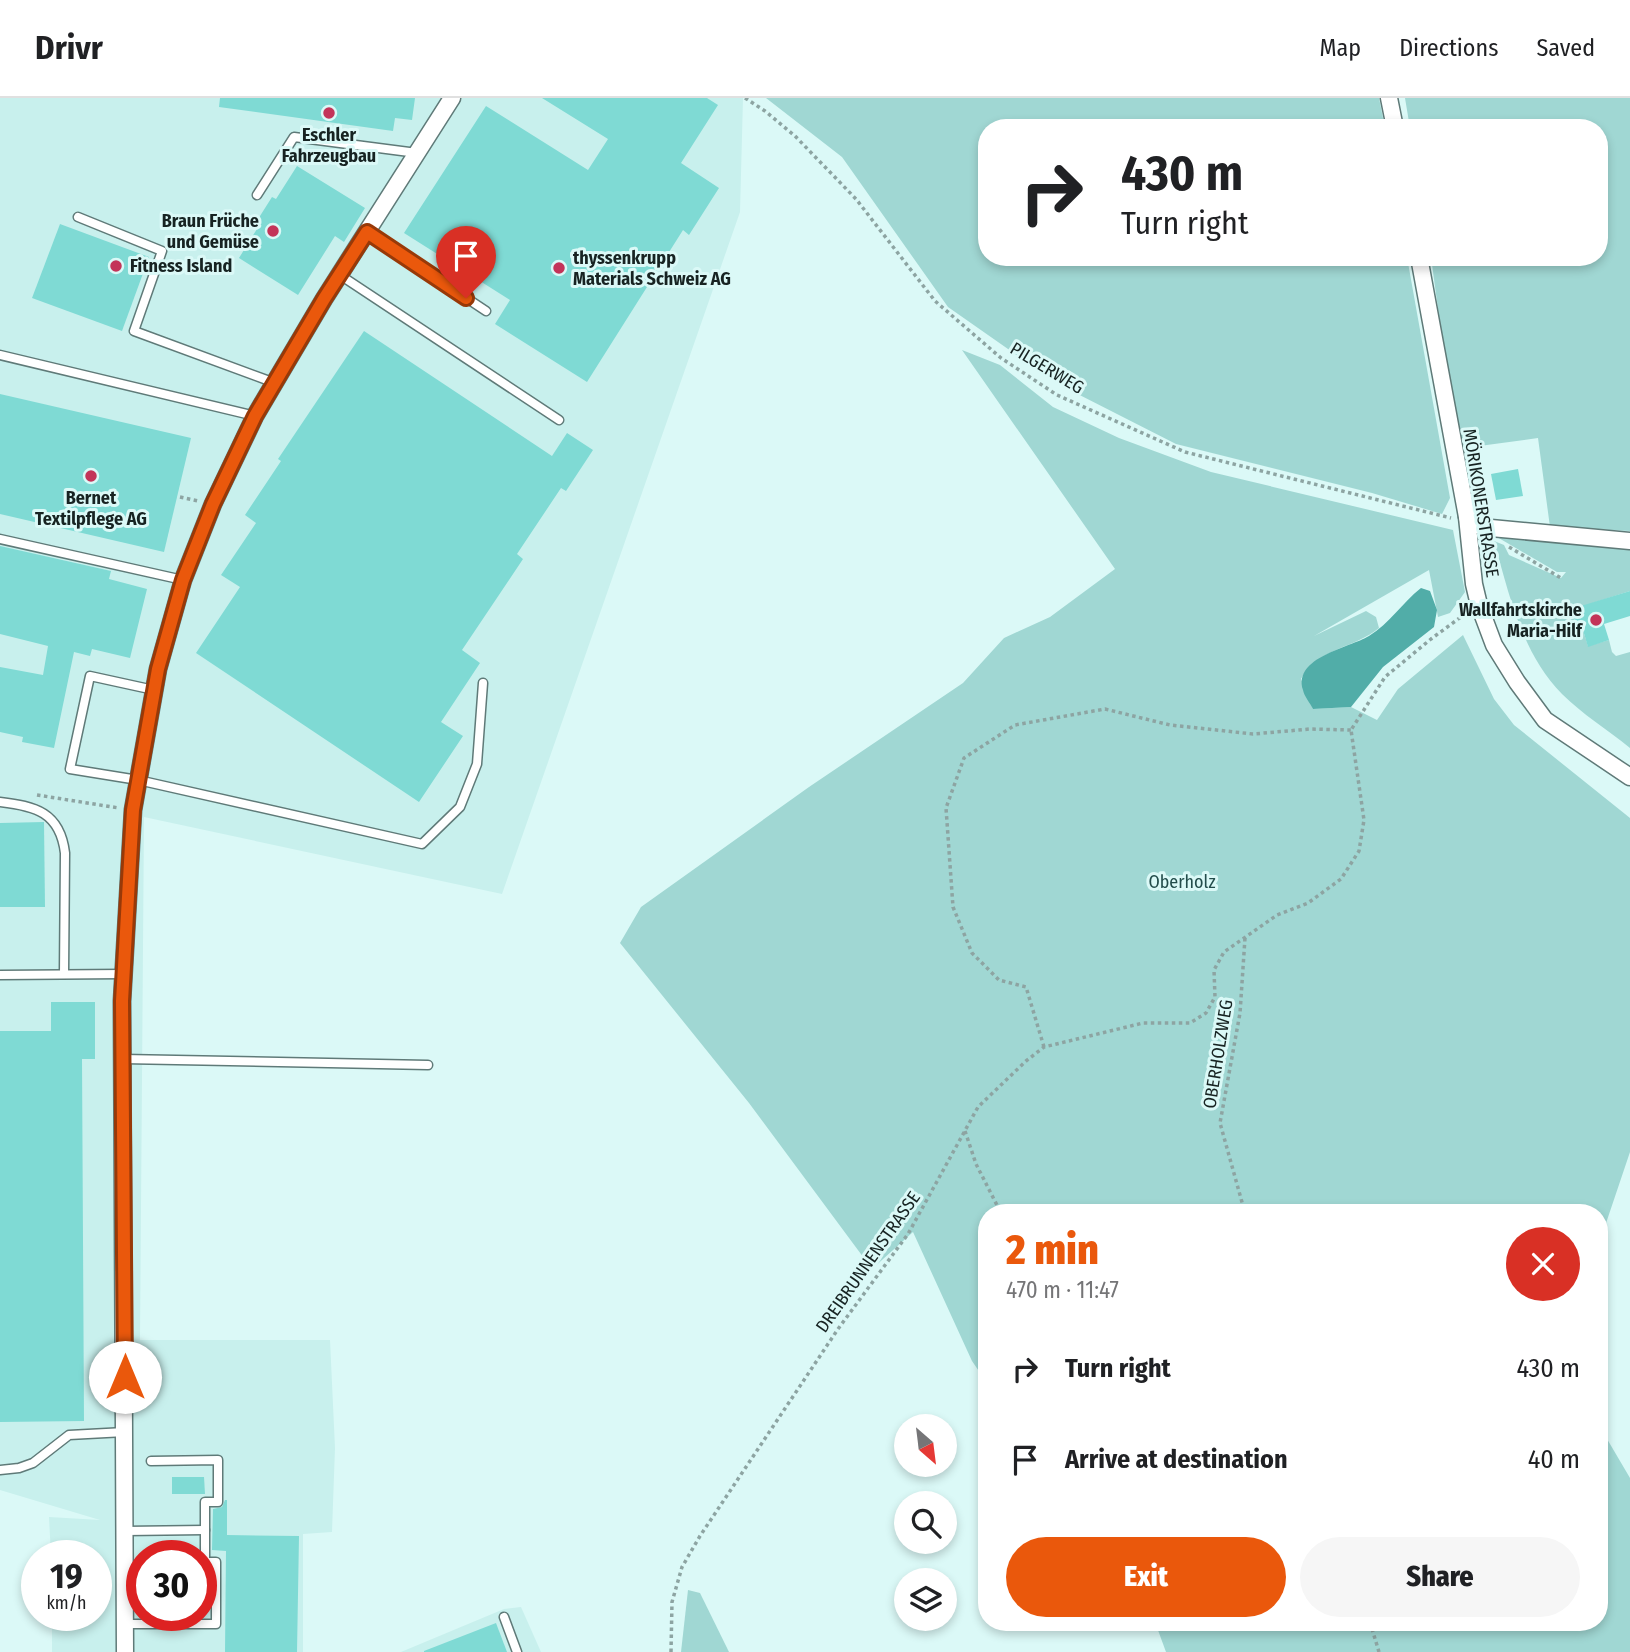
<!DOCTYPE html>
<meta charset="utf-8">
<style>
body{margin:0;font-family:"Fira Sans Condensed",sans-serif;background:#f6f6f6;color:#202124;height:100vh;display:flex;flex-direction:column;font-size:26px;white-space:nowrap}
*{box-sizing:border-box;margin:0}
p{font-size:23px;color:#757577}
.icon{flex:none;width:38px;height:38px;fill:none;stroke:currentColor;stroke-width:2;stroke-linecap:round;stroke-linejoin:round}
.map{position:relative;flex:1;overflow:hidden}
.sheet{position:absolute;left:978px;top:1106px;width:630px;height:427px;display:flex;flex-direction:column;background:#fff;border-radius:28px;box-shadow:0 4px 10px #0003}
.sheet>*{flex:none}
.banner{position:absolute;left:978px;top:21px;width:630px;height:147px;border-radius:28px;box-shadow:0 4px 10px #0003;background:#fff;color:#202124;overflow:hidden}
.needle{width:46px;rotate:152deg}
.controls{position:absolute;left:894px;top:1316px;display:grid;gap:14px}
.controls a{display:grid;place-items:center;width:63px;height:63px;border-radius:50%;background:#fff;box-shadow:0 4px 10px #0003;font-size:35px}
.speed{position:absolute;left:21px;top:1442px;display:flex;gap:14px;font-size:35px;font-weight:700;text-align:center}
.speed>*{display:grid;place-content:center;width:91px;height:91px;border-radius:50%;background:#fff;box-shadow:0 4px 10px #0003;line-height:1}
.speed small{font-size:18px;font-weight:400}
.speed .limit{border:10px solid #d22;background:#fff;color:#111}
.pin{position:absolute;display:grid;place-items:center;width:60px;height:60px;color:#fff;margin:-72px -30px;border-radius:50% 50% 50% 0;rotate:-45deg;box-shadow:0 0 7px #0007}
.pin .icon{rotate:45deg}
.me{position:absolute;width:77px;margin:-38px;rotate:0deg;stroke-linejoin:round;filter:drop-shadow(0 0 5px #0008)}
.turn{display:flex;align-items:center;gap:24px;height:147px;padding:0 28px;font-size:32px}
.turn .icon{width:91px;height:91px;stroke-width:2.5}
.turn b{display:block;font-size:49px;line-height:60px}
.round{display:grid;place-items:center;flex:none;width:74px;height:74px;border-radius:37px;background:#f6f6f6}
.overview{display:flex;align-items:center;justify-content:space-between;height:119px;padding:0 28px}
h1{font-size:42px;font-weight:800;line-height:52px;color:#ea580c}
.button{display:flex;gap:14px;margin-top:auto;padding:14px 28px}
.button a{flex:1;height:80px;border-radius:42px;background:#ea580c;color:#fff;font-size:28px;font-weight:800;line-height:80px;text-align:center}
.button a+a{background:#f6f6f6;color:#202124}
ul{padding:0;list-style:none}
li{display:flex;align-items:center;gap:21px;height:91px;padding:0 28px}
li div{flex:1}
li b{display:block;font-size:26px}
li em{font-style:normal}
header{display:flex;align-items:center;gap:42px;box-sizing:border-box;height:98px;padding:0 35px;background:#fff;border-bottom:2px solid #e0e0e0}
header strong{font-size:33px}
nav{display:flex;gap:38px;margin-inline-start:auto;font-size:24px}
.map>svg:first-child{display:block}
</style>
<header>
<strong>Drivr</strong>
<nav><a>Map</a><a>Directions</a><a>Saved</a></nav>
</header>
<div class="map">
<svg width="1630" height="1554" viewBox="0 0 1630 1554">
<rect width="100%" height="100%" fill="#dbf9f7"/>
<!-- built -->
<g fill="#c8f0ed" fill-rule="evenodd">
<path d="M 0,0 L 743,0 L 740,114 L 502,796 L 144,719 L 140,1242 L 330,1242 L 335,1350 L 332,1434 L 303,1436 L 303,1554 L 52,1554 L 52,1517 L 96,1517 L 96,1458 L 51,1458 L 49,1419 L 100,1422 L 0,1392 ZM 142,1458 L 201,1458 L 201,1517 L 142,1517 Z"/>
<polygon points="521,1509 541,1554 401,1554 504,1511"/>
</g>
<!-- green -->
<g fill="#a0d7d3">
<polygon points="766,0 1379,0 1385,30 987,30 987,159 1407,159 1450,400 1442,416 1372,395 1176,346 1058,286 948,209 842,59"/>
<polygon points="1405,0 1630,0 1630,433 1550,429 1538,340 1457,351 1431,159 1600,159 1600,30 1410,30"/>
<path d="M 962,252 L 1000,267 L 1053,309 L 1119,340 L 1211,374 L 1453,432 L 1465,494 L 1450,515 L 1438,519 L 1429,472 L 1314,538 L 1366,513 L 1376,519 L 1379,530 C 1355,550 1316,551 1301,581 L 1313,611 L 1351,609 L 1377,622 L 1398,591 L 1463,537 L 1494,601 L 1514,627 L 1630,720 L 1630,1054 L 1600,1143 L 1600,1115 L 987,1115 L 987,1285 L 972,1263 L 913,1134 L 872,1171 L 749,1005 L 620,845 L 641,809 L 809,689 L 963,585 L 1004,540 L 1050,519 L 1115,471 Z"/>
<path d="M 1497,439 L 1630,447 L 1630,493 L 1571,512 L 1578,533 L 1583,532 L 1588,548 L 1609,542 L 1612,554 L 1616,558 L 1630,554 L 1630,650 C 1608,632 1582,616 1562,596 C 1522,556 1509,496 1494,443 L 1504,447 L 1509,457 L 1561,480 L 1566,474 L 1557,474 Z"/>
<polygon points="1600,1329 1630,1380 1630,1554 1166,1554 1155,1524 1600,1524"/>
<polygon points="688,1492 700,1495 729,1554 681,1554"/>
</g>
<!-- water -->
<path fill="#51ada8" d="M 1421,490 L 1430,493 L 1437,512 L 1434,529 L 1383,569 L 1351,609 L 1313,611 C 1310,605 1304,598 1303,592 C 1293,559 1349,550 1369,538 C 1389,526 1403,504 1421,490 Z"/>
<!-- building -->
<g fill="#7fdad4">
<polygon points="220,0 415,0 412,22 395,20 393,33 219,9"/>
<polygon points="542,0 707,0 718,7 681,65 719,90 689,137 683,132 587,284 495,226 510,202 404,135 486,8 588,72 608,41"/>
<polygon points="297,68 365,110 344,144 335,138 298,197 239,160 257,131 253,129 272,99 276,101"/>
<polygon points="60,126 149,159 122,233 32,200"/>
<polygon points="364,233 552,358 567,335 593,352 566,393 561,390 517,456 523,461 462,552 480,565 441,624 463,638 419,704 196,555 240,489 221,477 256,425 245,417 281,363 278,361"/>
<polygon points="0,296 191,340 164,454 0,416"/>
<polygon points="1518,371 1523,398 1496,402 1491,376"/>
<polygon points="0,448 111,473 109,481 147,491 130,560 92,551 90,558 74,554 54,650 22,644 23,639 0,634 0,569 43,577 48,548 0,536"/>
<polygon points="1630,493 1630,518 1604,526 1609,542 1588,549 1583,532 1578,533 1571,511"/>
<polygon points="44,724 45,809 0,809 0,725"/>
<polygon points="51,904 95,904 95,961 82,961 84,1323 0,1324 0,933 51,933"/>
<polygon points="172,1379 204,1379 205,1396 172,1396"/>
<polygon points="225,1402 227,1402 227,1437 299,1438 297,1554 225,1554 226,1453 212,1452 213,1411 222,1409"/>
<polygon points="496,1525 507,1554 424,1554 424,1553"/>
</g>
<g fill="none" stroke-linecap="round" stroke-linejoin="round">
<defs>
<g id="lane">
<polyline points="257,97 294,39 417,55"/>
<polyline points="78,119 162,153 134,233 275,285"/>
<polyline points="367,134 486,213"/>
<polyline points="340,177 559,322"/>
<polyline points="0,257 255,318"/>
<polyline points="0,441 183,482"/>
<polyline points="154,592 90,578 70,671 138,682 422,746 460,709 477,666 483,585"/>
<path d="M 0,704 C 35,708 60,714 65,755 L 64,876"/>
<polyline points="0,877 124,876"/>
<polyline points="123,961 428,967"/>
<polyline points="0,1372 19,1370 33,1365 69,1337 125,1334"/>
<polyline points="125,1433 205,1432"/>
<polyline points="504,1519 517,1554"/>
<polyline points="125,1526 216,1526 216,1464 205,1464 205,1404 218,1404 218,1362 151,1363"/>
</g>
<g id="street">
<polyline points="1389,0 1395,30"/>
<polyline points="1419,159 1467,419 1474,486 1479,507 1494,547 1517,584 1545,622 1630,679"/>
<polyline points="1467,419 1477,427 1491,430 1630,443"/>
<polyline points="125,1554 122,903 133,712 158,571 183,482 213,406 255,318 324,201 452,0"/>
</g>
</defs>
<!-- lane casing -->
<use href="#lane" stroke="#5f7a78" stroke-width="11"/>
<!-- street casing -->
<use href="#street" stroke="#5f7a78" stroke-width="19"/>
<!-- path -->
<g stroke="#8da4a2" stroke-width="3.5" stroke-dasharray="3.5 3.5" stroke-linecap="butt">
<polyline points="745,0 765,13 795,38 856,101 935,203 1001,260 1057,297 1185,354 1451,420"/>
<polyline points="180,399 198,403"/>
<polyline points="1509,449 1561,480"/>
<polyline points="37,697 119,710"/>
<polyline points="1245,840 1240,915 1220,1025 1245,1115"/>
<polyline points="1044,949 1026,889 999,882 972,855 953,809 946,710 964,660 1015,627 1105,611 1170,627 1253,636 1310,631 1351,632"/>
<polyline points="965,1033 976,1066 1001,1115"/>
<polyline points="1370,1524 1379,1554"/>
<polyline points="671,1554 672,1504 682,1469 700,1438 838,1231 908,1136 978,1009 1026,963 1044,949 1143,925 1190,925 1206,915 1215,899 1214,872 1224,854 1277,817 1308,805 1341,781 1359,753 1364,722 1351,632 1385,579 1431,541 1465,516"/>
</g>
<!-- lane -->
<use href="#lane" stroke="#fff" stroke-width="8"/>
<!-- street -->
<use href="#street" stroke="#fff" stroke-width="16"/>
</g>
<g fill="none" stroke-linecap="round" stroke-linejoin="round">
<defs>
<polyline id="route" points="125,1279 122,903 133,712 158,571 183,482 213,406 255,318 324,201 367,134 466,200"/>
</defs>
<!-- route casing -->
<use href="#route" stroke="#983908" stroke-width="18"/>
<!-- route -->
<use href="#route" stroke="#ea580c" stroke-width="12"/>
</g>
<!-- markers -->
<g fill="#c33459" stroke="#dbf9f7" stroke-width="2.5">
<circle cx="329" cy="15" r="7"/>
<circle cx="273" cy="133" r="7"/>
<circle cx="116" cy="168" r="7"/>
<circle cx="559" cy="170" r="7"/>
<circle cx="91" cy="378" r="7"/>
<circle cx="1596" cy="522" r="7"/>
</g>
<g text-anchor="middle" stroke-width="6" stroke-linejoin="round" paint-order="stroke">
<!-- poi labels -->
<g font-size="18" font-weight="bold" fill="#172322" stroke="#dbf9f7">
<text x="329" y="43">Eschler<tspan x="329" dy="21">Fahrzeugbau</tspan></text>
<text x="259" y="129" text-anchor="end">Braun Früche<tspan x="259" dy="21">und Gemüse</tspan></text>
<text x="573" y="166" text-anchor="start">thyssenkrupp<tspan x="573" dy="21">Materials Schweiz AG</tspan></text>
<text x="130" y="174" text-anchor="start">Fitness Island</text>
<text x="91" y="406">Bernet<tspan x="91" dy="21">Textilpflege AG</tspan></text>
<text x="1582" y="518" text-anchor="end">Wallfahrtskirche<tspan x="1582" dy="21">Maria-Hilf</tspan></text>
</g>
<!-- street labels -->
<g font-size="18" fill="#172322" stroke="#dbf9f7">
<text transform="translate(1047 270) rotate(31)" y="6">PILGERWEG</text>
<text transform="translate(1481 405) rotate(81)" y="6">MÖRIKONERSTRASSE</text>
<text transform="translate(1218 956) rotate(-81)" y="6">OBERHOLZWEG</text>
<text transform="translate(868 1164) rotate(-55)" y="6">DREIBRUNNENSTRASSE</text>
</g>
<!-- park labels -->
<g font-size="18" fill="#234d4b" stroke="#dbf9f7">
<text x="1182" y="790">Oberholz</text>
</g>
</g>
</svg>
<div class="controls">
<a><svg class="needle" viewBox="-14 -14 28 28"><path d="M0-13l5 13h-10z" fill="#e53935"/><path d="M0 13l5-13h-10z" fill="#757577"/></svg></a>
<a><svg class="icon" aria-label="search" viewBox="0 0 24 24"><circle cx="10" cy="10" r="6"/><path d="M15 15l6 6"/></svg></a>
<a><svg class="icon" aria-label="layers" viewBox="0 0 24 24"><path d="M12 4l9 5-9 5-9-5zM3 14l9 5 9-5"/></svg></a>
</div>
<div class="speed"><div>19<small>km/h</small></div><div class="limit">30</div></div>
<div class="pin" style="left:466px;top:200px;background:#d93025"><svg class="icon" aria-label="arrive" viewBox="0 0 24 24"><path d="M6 21V4h12l-3 4 3 4H6"/></svg></div>
<svg class="me" style="left:125px;top:1279px" viewBox="-20 -20 40 40"><circle r="19" fill="#fff"/><path d="M0-13L10 11 0 6-10 11z" fill="#ea580c"/></svg>
<div class="banner">
<div class="turn"><svg class="icon" aria-label="right" viewBox="0 0 24 24"><path d="M7 20v-9h11M14 6l5 5-5 5"/></svg><div><b>430 m</b>Turn right</div></div>
</div>
<section class="sheet">
<div class="overview"><div><h1>2 min</h1><p>470 m · 11:47</p></div><a class="round" style="background:#d93025;color:#fff"><svg class="icon" aria-label="close" viewBox="0 0 24 24"><path d="M6 6l12 12M18 6L6 18"/></svg></a></div>
<ul>
<li><svg class="icon" aria-label="right" viewBox="0 0 24 24"><path d="M7 20v-9h11M14 6l5 5-5 5"/></svg><div><b>Turn right</b></div><em>430 m</em></li>
<li><svg class="icon" aria-label="arrive" viewBox="0 0 24 24"><path d="M6 21V4h12l-3 4 3 4H6"/></svg><div><b>Arrive at destination</b></div><em>40 m</em></li>
</ul>
<div class="button"><a>Exit</a><a>Share</a></div>
</section>
</div>
